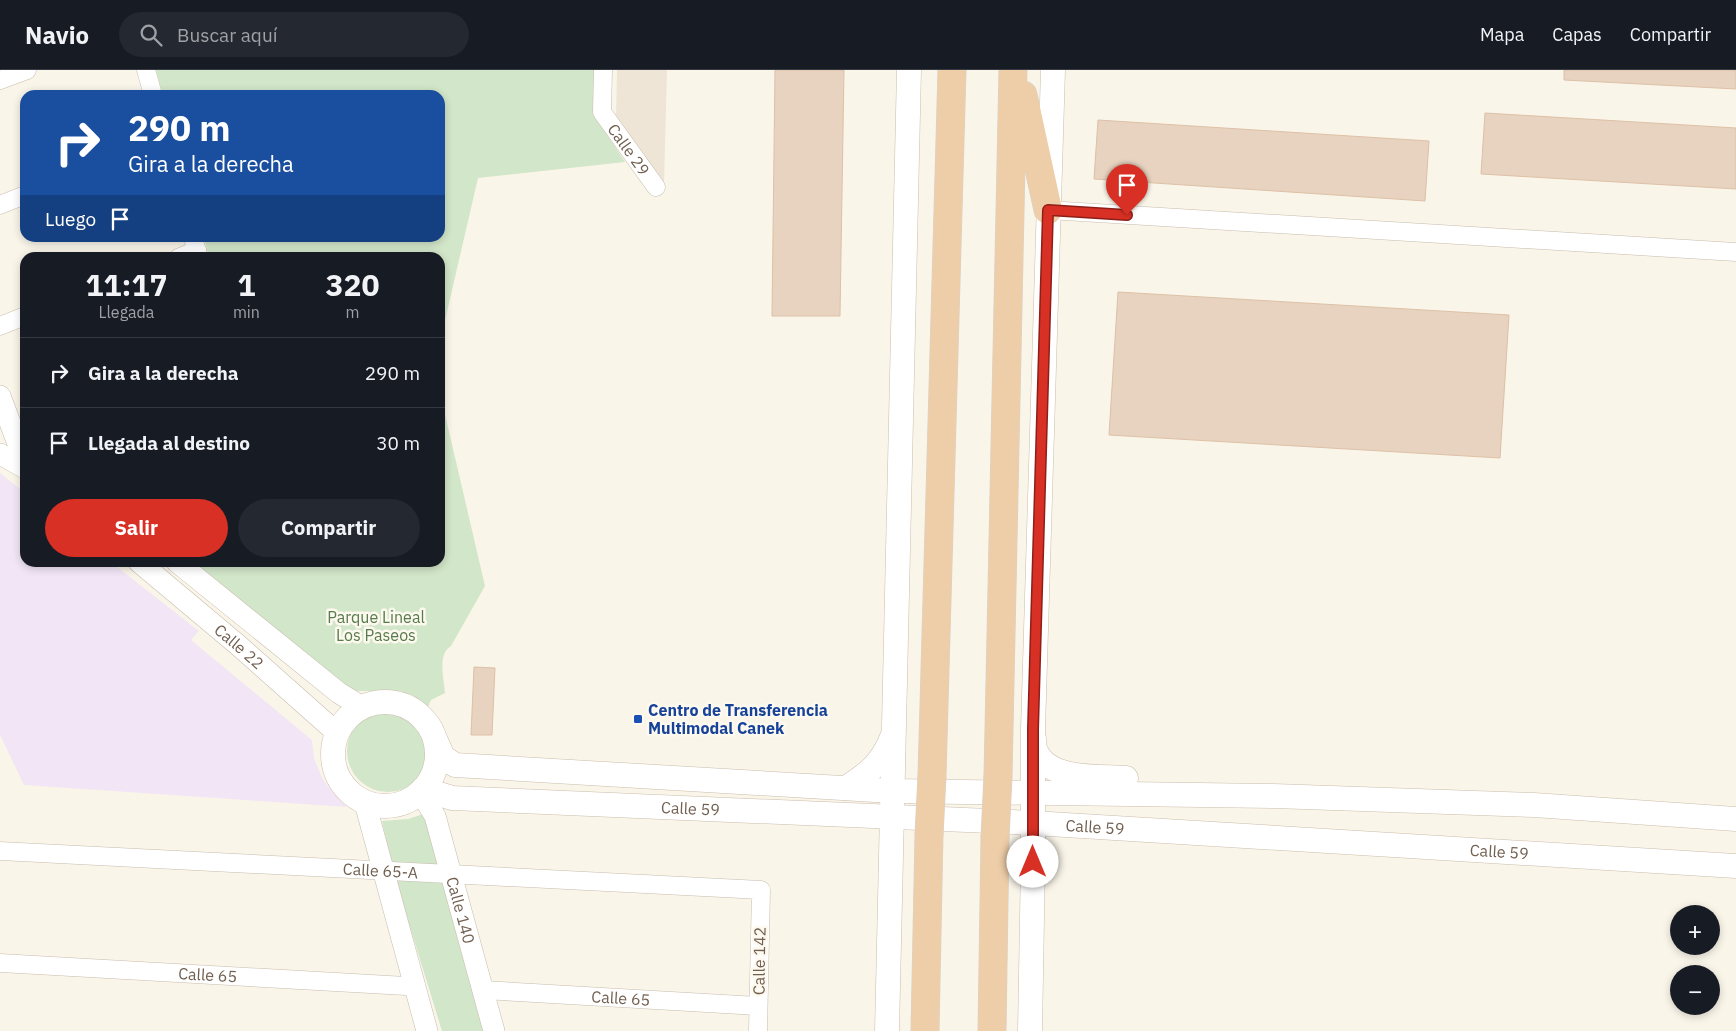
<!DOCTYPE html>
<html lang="es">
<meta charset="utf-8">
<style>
body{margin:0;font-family:"IBM Plex Sans",sans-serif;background:#242831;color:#f1f3f6;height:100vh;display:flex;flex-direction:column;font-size:19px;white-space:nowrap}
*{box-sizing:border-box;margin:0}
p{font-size:16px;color:#9ea1a6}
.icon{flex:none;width:28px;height:28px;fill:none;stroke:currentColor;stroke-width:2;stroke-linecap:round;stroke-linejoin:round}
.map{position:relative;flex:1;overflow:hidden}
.details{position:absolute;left:20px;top:182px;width:425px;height:315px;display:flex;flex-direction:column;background:#171b24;border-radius:15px;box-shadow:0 2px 8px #0003}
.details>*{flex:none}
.guide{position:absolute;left:20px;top:20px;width:425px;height:152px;border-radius:15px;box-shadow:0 2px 8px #0003;background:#1a4fa0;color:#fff;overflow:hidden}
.fabs{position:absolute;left:1670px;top:835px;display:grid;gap:10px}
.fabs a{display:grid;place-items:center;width:50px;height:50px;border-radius:50%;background:#171b24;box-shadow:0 2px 8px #0003;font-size:25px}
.pin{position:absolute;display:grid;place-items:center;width:42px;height:42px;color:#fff;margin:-51px -21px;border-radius:50% 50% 50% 0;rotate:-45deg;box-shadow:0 0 5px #0007}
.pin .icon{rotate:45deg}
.me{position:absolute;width:55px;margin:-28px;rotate:0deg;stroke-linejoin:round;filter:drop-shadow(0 0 4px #0008)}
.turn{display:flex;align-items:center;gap:18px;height:105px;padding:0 25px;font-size:22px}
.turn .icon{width:65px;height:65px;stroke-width:2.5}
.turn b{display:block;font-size:35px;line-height:42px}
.then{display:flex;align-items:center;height:48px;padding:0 25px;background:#0003;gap:10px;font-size:19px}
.eta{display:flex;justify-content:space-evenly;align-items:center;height:85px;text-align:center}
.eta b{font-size:30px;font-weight:700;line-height:35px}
.action{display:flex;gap:10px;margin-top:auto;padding:10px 25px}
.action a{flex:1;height:58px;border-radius:30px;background:#d93025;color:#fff;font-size:20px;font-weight:700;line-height:58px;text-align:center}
.action a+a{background:#242831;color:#f1f3f6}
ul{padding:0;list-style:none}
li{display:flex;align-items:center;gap:15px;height:70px;padding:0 25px;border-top:1px solid #363941}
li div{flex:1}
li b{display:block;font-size:19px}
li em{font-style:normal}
header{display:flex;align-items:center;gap:30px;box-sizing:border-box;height:70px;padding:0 25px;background:#171b24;border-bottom:1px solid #363941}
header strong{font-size:24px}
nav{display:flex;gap:28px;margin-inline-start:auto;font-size:18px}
.search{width:350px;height:45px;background:#242831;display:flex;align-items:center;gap:12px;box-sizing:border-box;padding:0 18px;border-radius:28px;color:#9ea1a6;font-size:19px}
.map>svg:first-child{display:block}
</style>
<header>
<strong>Navio</strong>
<div class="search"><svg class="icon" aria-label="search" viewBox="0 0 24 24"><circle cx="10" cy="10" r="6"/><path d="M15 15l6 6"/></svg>Buscar aquí</div>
<nav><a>Mapa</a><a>Capas</a><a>Compartir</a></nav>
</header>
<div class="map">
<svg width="1736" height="961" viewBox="0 0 1736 961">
<rect width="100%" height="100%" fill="#faf5e9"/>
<!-- residential -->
<polygon fill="#eee5d6" points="617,0 667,0 664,113 616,47"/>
<!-- education -->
<polygon fill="#f2e6f6" points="0,403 25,423 25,492 112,493 199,561 191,570 312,670 314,688 322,708 334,724 347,737 24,715 0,665"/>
<!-- green -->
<g fill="#d2e6c9">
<polygon points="156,0 598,0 596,48 625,92 478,108 440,272 440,188 209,187 204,168 440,168 440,25 163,25"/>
<path d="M 440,323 L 485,516 L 451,576 C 437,584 444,609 445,623 L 431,630 L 428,637 L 401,621 L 348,621 L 187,493 L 440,492 Z"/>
<circle cx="388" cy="681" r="41"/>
<polygon points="426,743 442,798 392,795 382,751 408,749"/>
<polygon points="396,811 446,811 488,961 442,961"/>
</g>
<!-- building -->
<g fill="#e7d3bf" stroke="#ddc0a7">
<polygon points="775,0 844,0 840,246 772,246"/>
<polygon points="1564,0 1736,0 1736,19 1564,10"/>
<polygon points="1485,43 1736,58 1736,119 1481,104"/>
<polygon points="1098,50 1429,71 1425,131 1094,109"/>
<polygon points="1118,222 1509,245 1500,388 1109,365"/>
<polygon points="474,597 495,598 492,665 471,665"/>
</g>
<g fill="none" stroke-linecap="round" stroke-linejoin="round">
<defs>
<g id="minor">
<polyline points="146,0 153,25"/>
<path id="s1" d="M 603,0 L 602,42 L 656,117"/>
<polyline points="0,10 27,0"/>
<polyline points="0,135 25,125"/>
<polyline points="1048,140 1736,182"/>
<polyline points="193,168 199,188"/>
<polyline points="178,188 197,180"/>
<polyline points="0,256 25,246"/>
<path id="s2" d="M 0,781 L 761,820 L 758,961"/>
<path id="s3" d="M 0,893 L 406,916 L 414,915"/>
<path id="s4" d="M 483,920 L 758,936"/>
</g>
<g id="tertiary">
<polyline points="0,326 17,371 25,375"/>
<polyline points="0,384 25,398"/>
<path id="s5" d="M 139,492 L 238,575 L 337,663"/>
<polyline points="177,492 339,623 362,637"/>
<path id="s6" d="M 420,722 L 435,746 L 494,961"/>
<polyline points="365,733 427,961"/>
</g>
<g id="secondary">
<circle cx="385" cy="684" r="52"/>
<path d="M 1034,669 C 1034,672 1034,677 1036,681 C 1048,711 1099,706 1126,708"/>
<polyline points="436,671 443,687 455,695 892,721 1274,726 1534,735 1736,749"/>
<path d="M 846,718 C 869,703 882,693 892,667"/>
<path id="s7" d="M 423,719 L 452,728 L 1033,753 L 1736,796"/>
<polyline points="887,961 909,0"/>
<polyline points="1030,961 1033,792 1033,659 1053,0"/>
</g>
<g id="trunk">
<polyline points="1023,25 1048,140"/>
<polyline points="932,706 952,0"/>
<polyline points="998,706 1013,0"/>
<polyline points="925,961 929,765"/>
<polyline points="992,961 995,768"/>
</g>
</defs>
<!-- minor casing -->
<use href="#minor" stroke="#c8bcae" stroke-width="19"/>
<!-- tertiary casing -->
<use href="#tertiary" stroke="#c8bcae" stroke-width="22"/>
<!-- secondary casing -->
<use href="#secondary" stroke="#cbbdac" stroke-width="25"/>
<!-- trunk casing -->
<use href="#trunk" stroke="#d7d2ce" stroke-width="29"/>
<!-- minor -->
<use href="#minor" stroke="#fff" stroke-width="18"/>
<!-- tertiary -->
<use href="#tertiary" stroke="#fff" stroke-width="21"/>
<!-- secondary -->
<use href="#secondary" stroke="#fff" stroke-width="24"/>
<!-- trunk -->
<use href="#trunk" stroke="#eecea9" stroke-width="28"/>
<defs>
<g id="trunk-bridge">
<polyline points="929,765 932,706"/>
<polyline points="995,768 998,706"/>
</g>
</defs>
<!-- trunk-bridge casing -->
<use href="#trunk-bridge" stroke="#d7d2ce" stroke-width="29" stroke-linecap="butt"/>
<!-- trunk-bridge -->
<use href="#trunk-bridge" stroke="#eecea9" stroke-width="28"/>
</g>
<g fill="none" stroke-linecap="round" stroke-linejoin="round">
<defs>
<polyline id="route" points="1033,792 1033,659 1048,140 1127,145"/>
</defs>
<!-- route casing -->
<use href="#route" stroke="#8d1f18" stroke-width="12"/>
<!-- route -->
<use href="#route" stroke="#d93025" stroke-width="9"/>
</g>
<!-- markers -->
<rect fill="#1a4fb4" stroke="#fdf9ef" stroke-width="2" x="633" y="644" width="10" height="10" rx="2.5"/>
<g text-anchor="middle" stroke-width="5" stroke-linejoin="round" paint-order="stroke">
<!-- street labels -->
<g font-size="16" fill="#715f50" stroke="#fdf9ef">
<text dy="6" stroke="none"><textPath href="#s1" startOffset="88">Calle 29</textPath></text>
<text dy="6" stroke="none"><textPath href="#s5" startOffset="131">Calle 22</textPath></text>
<text dy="6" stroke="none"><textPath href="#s7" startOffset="269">Calle 59</textPath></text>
<text dy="6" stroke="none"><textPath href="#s7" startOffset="674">Calle 59</textPath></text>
<text dy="6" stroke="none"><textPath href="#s7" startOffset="1079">Calle 59</textPath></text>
<text dy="6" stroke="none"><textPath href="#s2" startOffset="381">Calle 65-A</textPath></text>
<text dy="6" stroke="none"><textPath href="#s6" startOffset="126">Calle 140</textPath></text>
<text transform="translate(759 891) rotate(-89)" y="6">Calle 142</text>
<text dy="6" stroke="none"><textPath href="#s3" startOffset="208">Calle 65</textPath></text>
<text dy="6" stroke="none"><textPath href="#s4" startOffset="138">Calle 65</textPath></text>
</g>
<!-- park labels -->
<g font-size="16" fill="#567b4c" stroke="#fdf9ef">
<text x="376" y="553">Parque Lineal<tspan x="376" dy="18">Los Paseos</tspan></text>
</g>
<!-- transit labels -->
<g font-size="16" font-weight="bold" fill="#164399" stroke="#fdf9ef" text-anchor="start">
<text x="648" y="646">Centro de Transferencia<tspan x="648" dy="18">Multimodal Canek</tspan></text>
</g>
</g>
</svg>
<div class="fabs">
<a>+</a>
<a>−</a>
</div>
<div class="pin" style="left:1127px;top:145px;background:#d93025"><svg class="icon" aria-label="arrive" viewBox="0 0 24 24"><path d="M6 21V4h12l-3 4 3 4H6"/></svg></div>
<svg class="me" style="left:1033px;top:792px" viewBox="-20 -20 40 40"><circle r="19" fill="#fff"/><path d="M0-13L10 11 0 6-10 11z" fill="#d93025"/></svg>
<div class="guide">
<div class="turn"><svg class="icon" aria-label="right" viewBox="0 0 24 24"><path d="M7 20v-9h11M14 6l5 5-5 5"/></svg><div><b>290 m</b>Gira a la derecha</div></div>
<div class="then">Luego<svg class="icon" aria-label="arrive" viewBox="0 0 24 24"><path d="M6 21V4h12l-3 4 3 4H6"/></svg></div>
</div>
<section class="details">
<div class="eta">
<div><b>11:17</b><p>Llegada</p></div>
<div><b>1</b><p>min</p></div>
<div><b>320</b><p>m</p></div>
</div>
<ul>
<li><svg class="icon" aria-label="right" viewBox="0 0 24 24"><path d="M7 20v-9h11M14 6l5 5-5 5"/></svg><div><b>Gira a la derecha</b></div><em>290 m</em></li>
<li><svg class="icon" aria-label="arrive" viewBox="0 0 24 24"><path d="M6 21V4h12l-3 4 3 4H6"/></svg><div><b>Llegada al destino</b></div><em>30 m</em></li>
</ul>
<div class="action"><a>Salir</a><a>Compartir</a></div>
</section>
</div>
